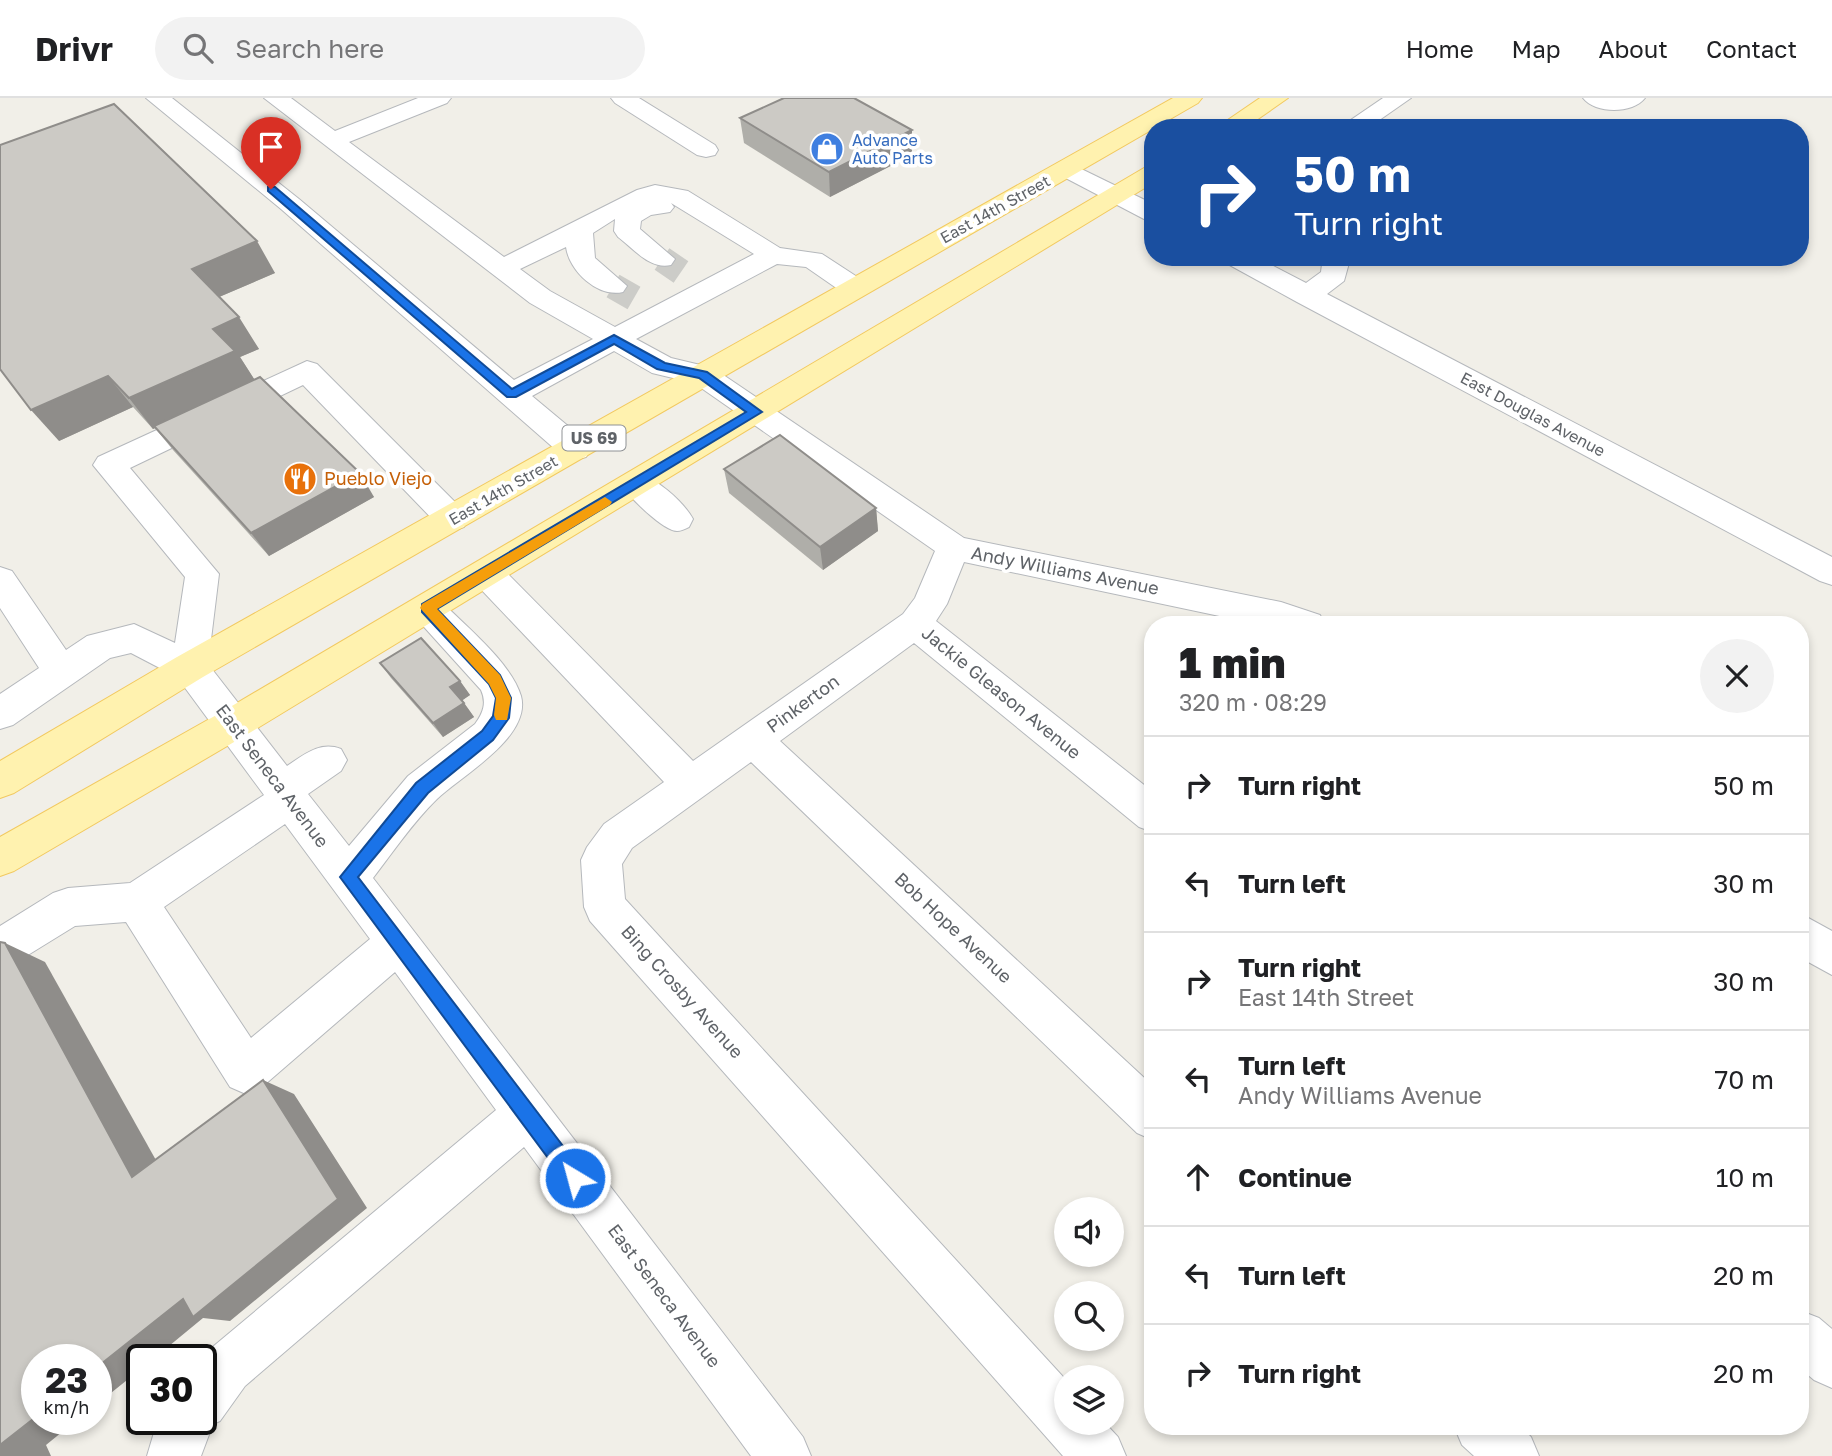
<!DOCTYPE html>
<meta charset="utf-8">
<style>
body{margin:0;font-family:"Golos Text",sans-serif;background:#f2f2f2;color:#202124;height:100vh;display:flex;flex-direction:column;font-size:26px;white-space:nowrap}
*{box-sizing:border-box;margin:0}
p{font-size:23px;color:#757577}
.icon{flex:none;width:38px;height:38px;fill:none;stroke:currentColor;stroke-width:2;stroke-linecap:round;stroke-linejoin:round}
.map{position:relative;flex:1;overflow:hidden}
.side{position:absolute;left:1144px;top:518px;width:665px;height:819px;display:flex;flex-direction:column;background:#fff;border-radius:28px;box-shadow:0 4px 10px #0003}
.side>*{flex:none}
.banner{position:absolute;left:1144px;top:21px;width:665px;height:147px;border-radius:28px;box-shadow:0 4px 10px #0003;background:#1a4fa0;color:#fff;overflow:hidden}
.tools{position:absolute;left:1054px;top:1099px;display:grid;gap:14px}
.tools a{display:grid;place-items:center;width:70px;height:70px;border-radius:50%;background:#fff;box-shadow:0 4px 10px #0003;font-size:35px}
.speed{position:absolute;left:21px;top:1246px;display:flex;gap:14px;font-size:35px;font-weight:700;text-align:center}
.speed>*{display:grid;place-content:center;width:91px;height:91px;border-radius:50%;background:#fff;box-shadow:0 4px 10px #0003;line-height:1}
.speed small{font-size:18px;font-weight:400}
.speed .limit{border:4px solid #111;border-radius:10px;background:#fff;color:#111}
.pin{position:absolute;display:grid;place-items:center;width:60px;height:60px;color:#fff;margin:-72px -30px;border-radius:50% 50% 50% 0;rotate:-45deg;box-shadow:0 0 7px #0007}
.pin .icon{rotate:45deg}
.me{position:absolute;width:77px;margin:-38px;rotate:323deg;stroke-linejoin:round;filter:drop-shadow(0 0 5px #0008)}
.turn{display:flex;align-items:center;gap:24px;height:147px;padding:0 35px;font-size:32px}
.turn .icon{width:91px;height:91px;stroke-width:2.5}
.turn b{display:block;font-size:49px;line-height:60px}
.round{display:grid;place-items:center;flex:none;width:74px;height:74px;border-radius:37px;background:#f2f2f2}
.overview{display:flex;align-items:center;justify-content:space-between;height:119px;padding:0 35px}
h1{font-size:42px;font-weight:800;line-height:52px}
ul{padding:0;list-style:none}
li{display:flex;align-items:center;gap:21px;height:98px;padding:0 35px;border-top:2px solid #e0e0e0}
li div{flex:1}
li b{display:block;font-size:26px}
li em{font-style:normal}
header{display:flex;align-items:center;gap:42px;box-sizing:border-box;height:98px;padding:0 35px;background:#fff;border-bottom:2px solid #e0e0e0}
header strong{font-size:33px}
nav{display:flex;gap:38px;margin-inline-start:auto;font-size:24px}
.search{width:490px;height:63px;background:#f2f2f2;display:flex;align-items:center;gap:18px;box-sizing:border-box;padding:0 24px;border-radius:38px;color:#757577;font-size:26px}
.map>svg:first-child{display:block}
</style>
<header>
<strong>Drivr</strong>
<div class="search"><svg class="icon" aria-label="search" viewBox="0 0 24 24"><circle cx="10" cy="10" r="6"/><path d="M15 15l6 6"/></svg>Search here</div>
<nav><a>Home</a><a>Map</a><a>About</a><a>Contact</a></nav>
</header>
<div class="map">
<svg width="1832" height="1358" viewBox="0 0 1832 1358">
<rect width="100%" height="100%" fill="#f1efe8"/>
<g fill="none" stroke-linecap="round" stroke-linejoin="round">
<!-- minor-tunnel -->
<g stroke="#ccccc8" stroke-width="26" stroke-dasharray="26 13" stroke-linecap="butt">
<polyline points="662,161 681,174"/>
<polyline points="613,188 634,200"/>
</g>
<defs>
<g id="minor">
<path d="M 146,0 L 172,0 L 299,101 L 514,282 L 593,241 L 530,205 L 264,0 L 291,0 L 335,33 L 418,0 L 451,0 L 447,5 L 349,44 L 504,159 L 637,92 L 655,87 L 688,93 L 780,150 L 822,156 L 865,184 L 869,190 L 865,196 L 855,198 L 845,196 L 806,169 L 777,166 L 636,241 L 671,260 L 713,270 L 964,440 L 1281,504 L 1320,517 L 1325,527 L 1262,527 L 964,464 L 947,506 L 936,523 L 1153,694 L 1153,734 L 1139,729 L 914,545 L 780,643 L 1153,988 L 1153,1042 L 1137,1035 L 751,664 L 632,750 L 622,766 L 625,801 L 1066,1282 L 1066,1325 L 1105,1325 L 1118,1339 L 1126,1358 L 1063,1358 L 590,823 L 584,809 L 581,762 L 587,749 L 604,726 L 664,684 L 474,484 L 469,475 L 474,466 L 486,462 L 498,466 L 693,663 L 903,516 L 915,500 L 935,453 L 694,285 L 652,275 L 614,253 L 532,298 L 586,343 L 591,351 L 586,359 L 575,362 L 564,359 L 281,111 ZM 671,105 L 754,156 L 615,229 L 550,193 L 520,171 L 566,149 C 569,173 598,200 623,194 L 627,188 L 595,160 L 593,135 L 615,121 L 614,133 L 618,139 C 634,151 650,172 671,167 L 675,161 L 640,131 L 641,123 L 651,117 L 670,114 L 674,109 Z"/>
<polygon points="611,0 639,0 715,47 718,52 715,57 706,59 697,57 615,5"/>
<polygon points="1383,0 1411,0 1368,30 1339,30"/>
<path d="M 1583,0 L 1645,0 C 1633,16 1595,16 1583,0 Z"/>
<polygon points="1067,64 1153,106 1153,124 1144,121 1058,76 1055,71 1058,66"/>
<polygon points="1222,159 1256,159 1306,185 1321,174 1322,166 1317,159 1345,159 1349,165 1344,183 1327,196 1832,459 1832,487 1820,483 1297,204 1226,165"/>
<path d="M 307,263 L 317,266 L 464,413 L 468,421 L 464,429 L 452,433 L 440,429 L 303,287 L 130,370 L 219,476 L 208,566 L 287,668 C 305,656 320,643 341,651 L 347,662 L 341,673 L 308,696 L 349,748 L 408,678 L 475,626 C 483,615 487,605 481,592 L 415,519 L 410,510 L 415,501 L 427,497 L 439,501 C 464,527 511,564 521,598 C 532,639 461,678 437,701 C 413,724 393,754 373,780 L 803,1339 L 811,1358 L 751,1358 L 524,1049 L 245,1288 L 220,1323 L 213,1326 L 201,1358 L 147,1358 L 158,1321 L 201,1321 L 201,1262 L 209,1252 L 496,1012 L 395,874 L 262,989 L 246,996 L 230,989 L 126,824 L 75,828 L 15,865 L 0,871 L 0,828 L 53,795 L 68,790 L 130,785 L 264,697 L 177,579 L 131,555 L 110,560 L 13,627 L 0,631 L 0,596 L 39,570 L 0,510 L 0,469 L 12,473 L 66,552 L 87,538 L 134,526 L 175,545 L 185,479 L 93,367 L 98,359 ZM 285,726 L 370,841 L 251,940 L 164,809 Z"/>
<path d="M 636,374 C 656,380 683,403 693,421 L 689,429 C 685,431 681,433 677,433 C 663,433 627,397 620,385 L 625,377 Z"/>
<polygon points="1801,816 1832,833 1832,877 1801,860"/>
<polygon points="1801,1213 1819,1220 1832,1231 1832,1290 1814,1282 1801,1271"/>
<polygon points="1454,1328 1520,1328 1531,1339 1539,1358 1474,1358 1462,1347"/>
</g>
<g id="major">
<polygon points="1173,0 1202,0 1198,5 203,579 14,695 0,700 0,663 177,559"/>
<polygon points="1260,0 1288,0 1245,30 1216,30"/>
<polygon points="1153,68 1153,85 246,637 14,773 0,778 0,739 220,615 1144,70"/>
</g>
</defs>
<!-- minor casing -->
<use href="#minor" stroke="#b5b8bc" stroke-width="2"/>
<!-- major casing -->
<use href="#major" stroke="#f2c960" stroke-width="2"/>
<!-- minor -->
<use href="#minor" fill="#fff" fill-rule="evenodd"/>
<!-- major -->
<use href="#major" fill="#fff2af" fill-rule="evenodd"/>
</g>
<!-- wall -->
<g fill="#afaea9">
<polygon points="114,6 275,175 219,199 259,251 240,259 254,281 374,399 269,458 173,352 155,330 153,331 133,309 59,343"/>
<polygon points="740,20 912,32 912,57 830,99 744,45"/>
<polygon points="724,371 876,410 878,433 823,472 729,395"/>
<polygon points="380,565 460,583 470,597 462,602 474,619 443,639 391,580"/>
</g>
<!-- shaded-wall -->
<g fill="#8f8d8a">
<polygon points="912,32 912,57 830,99 829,74"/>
<polygon points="257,143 275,175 212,202 192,171"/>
<polygon points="239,219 259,251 240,259 256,284 153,331 129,300 213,231"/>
<polygon points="108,278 133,309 59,343 31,312"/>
<polygon points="360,375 374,399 269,458 251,435"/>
<polygon points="876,410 878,433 823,472 820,449"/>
<polygon points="460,583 470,597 460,604 450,589"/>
<polygon points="464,605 474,619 443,639 433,625"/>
<polygon points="5,845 45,864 171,1089 132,1079"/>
<polygon points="263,982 294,996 367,1110 230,1223 203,1220 152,1262 142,1262 142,1270 96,1307 96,1270"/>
<polygon points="37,1318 37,1321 78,1321 46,1347 51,1358 0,1358 0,1347"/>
</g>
<!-- building -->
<g fill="#cccac5" stroke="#8f8d8a" stroke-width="2">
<polygon points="784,0 854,0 912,32 829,74 740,20"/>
<polygon points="114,6 257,143 192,171 239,219 213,231 235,253 129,300 108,278 31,312 0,271 0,47"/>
<polygon points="260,279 360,375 251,435 154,328"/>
<polygon points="780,337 876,410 820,449 724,371"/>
<polygon points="421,540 460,583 450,589 464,605 433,625 380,565"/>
<polygon points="0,844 5,845 132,1079 263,982 338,1101 193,1219 183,1201 96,1270 96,1262 37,1262 37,1318 0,1347"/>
</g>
<!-- route -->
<polygon fill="#1a73e8" stroke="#114b97" stroke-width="2" points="268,89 275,89 512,291 614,237 665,265 707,274 762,314 437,511 500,577 511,600 509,620 493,642 428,695 358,779 582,1073 585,1080 582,1087 575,1090 568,1087 340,779 416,685 482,633 493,618 496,600 489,586 422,514 422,506 746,314 699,280 657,271 614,246 516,299 507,299 268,93"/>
<!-- slow -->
<polygon fill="#f59e0b" points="605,399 612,404 610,407 437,511 500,577 511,600 507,622 496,622 494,617 496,600 489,586 420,510 422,506"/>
<!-- icons -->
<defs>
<symbol id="shop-disc" viewBox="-11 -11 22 22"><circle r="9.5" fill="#3f7fe0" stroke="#fff"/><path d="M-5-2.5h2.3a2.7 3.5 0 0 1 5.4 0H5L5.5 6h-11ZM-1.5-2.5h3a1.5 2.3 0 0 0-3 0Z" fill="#fff"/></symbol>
<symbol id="restaurant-disc" viewBox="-11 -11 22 22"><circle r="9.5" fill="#e8710a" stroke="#fff"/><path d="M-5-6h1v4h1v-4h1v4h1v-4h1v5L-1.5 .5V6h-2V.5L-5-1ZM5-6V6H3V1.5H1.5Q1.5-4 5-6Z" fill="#fff"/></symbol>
</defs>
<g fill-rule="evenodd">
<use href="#shop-disc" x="808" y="32" width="38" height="38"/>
<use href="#restaurant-disc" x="281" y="362" width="38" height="38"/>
</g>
<g text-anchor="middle" stroke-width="7" stroke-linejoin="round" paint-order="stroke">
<!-- far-shop labels -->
<g font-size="16" fill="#366cbe" stroke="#fff" text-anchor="start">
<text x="852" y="48">Advance<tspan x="852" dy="18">Auto Parts</tspan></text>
</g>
<!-- far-street labels -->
<g font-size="16" fill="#5f6368" stroke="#fff">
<text transform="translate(995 111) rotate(-29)" y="6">East 14th Street</text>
<text transform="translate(1533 316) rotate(28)" y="6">East Douglas Avenue</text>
<text transform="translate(503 392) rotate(-30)" y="6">East 14th Street</text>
</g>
<!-- shield labels -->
<rect fill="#fff" stroke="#8f9295" stroke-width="2" x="562.5" y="327.5" width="63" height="25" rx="5"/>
<g font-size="16" font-weight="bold" fill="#5f6368">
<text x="594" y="346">US 69</text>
</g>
<!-- food labels -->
<g font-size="18" fill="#c56008" stroke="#fff" text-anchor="start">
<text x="324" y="387">Pueblo Viejo</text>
</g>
<!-- street labels -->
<g font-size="18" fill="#5f6368" stroke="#fff">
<text transform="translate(1065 473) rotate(11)" y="6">Andy Williams Avenue</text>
<text transform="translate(1001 595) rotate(39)" y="6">Jackie Gleason Avenue</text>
<text transform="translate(803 606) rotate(-36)" y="6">Pinkerton</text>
<text transform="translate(272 678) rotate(53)" y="6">East Seneca Avenue</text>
<text transform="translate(953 830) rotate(43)" y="6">Bob Hope Avenue</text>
<text transform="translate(682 894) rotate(48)" y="6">Bing Crosby Avenue</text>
<text transform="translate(664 1198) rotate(53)" y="6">East Seneca Avenue</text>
</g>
</g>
</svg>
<div class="tools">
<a><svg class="icon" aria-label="sound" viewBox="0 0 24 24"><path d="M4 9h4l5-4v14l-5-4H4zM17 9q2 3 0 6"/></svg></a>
<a><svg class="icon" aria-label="search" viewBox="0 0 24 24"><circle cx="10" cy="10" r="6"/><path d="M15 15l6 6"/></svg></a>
<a><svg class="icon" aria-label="layers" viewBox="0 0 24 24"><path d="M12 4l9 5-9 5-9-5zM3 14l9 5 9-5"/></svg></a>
</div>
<div class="speed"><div>23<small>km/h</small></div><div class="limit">30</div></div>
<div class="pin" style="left:271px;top:91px;background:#d93025"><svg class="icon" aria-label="arrive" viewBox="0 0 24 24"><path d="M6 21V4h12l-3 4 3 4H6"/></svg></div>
<svg class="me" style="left:575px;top:1080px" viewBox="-20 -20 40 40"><circle r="17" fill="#1a73e8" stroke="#fff" stroke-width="3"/><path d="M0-11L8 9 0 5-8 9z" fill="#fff"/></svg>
<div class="banner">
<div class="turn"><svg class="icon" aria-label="right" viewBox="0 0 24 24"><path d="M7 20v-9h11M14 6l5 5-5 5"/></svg><div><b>50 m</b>Turn right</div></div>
</div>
<section class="side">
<div class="overview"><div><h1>1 min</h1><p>320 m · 08:29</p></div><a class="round"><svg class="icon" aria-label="close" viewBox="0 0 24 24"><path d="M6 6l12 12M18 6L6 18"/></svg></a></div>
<ul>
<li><svg class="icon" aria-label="right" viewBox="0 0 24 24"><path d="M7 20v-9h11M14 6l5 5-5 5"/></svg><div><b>Turn right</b></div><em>50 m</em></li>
<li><svg class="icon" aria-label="left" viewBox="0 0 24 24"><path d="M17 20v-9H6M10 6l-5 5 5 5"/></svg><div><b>Turn left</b></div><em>30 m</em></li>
<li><svg class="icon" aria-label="right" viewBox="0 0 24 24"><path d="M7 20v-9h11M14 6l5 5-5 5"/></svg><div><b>Turn right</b><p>East 14th Street</p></div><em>30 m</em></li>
<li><svg class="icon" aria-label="left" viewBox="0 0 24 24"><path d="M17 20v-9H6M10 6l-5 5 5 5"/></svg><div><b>Turn left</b><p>Andy Williams Avenue</p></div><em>70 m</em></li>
<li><svg class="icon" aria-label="ahead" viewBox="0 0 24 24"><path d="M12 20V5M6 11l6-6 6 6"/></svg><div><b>Continue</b></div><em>10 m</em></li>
<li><svg class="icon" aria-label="left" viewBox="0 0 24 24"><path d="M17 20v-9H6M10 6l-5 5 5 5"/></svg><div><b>Turn left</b></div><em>20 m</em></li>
<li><svg class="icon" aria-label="right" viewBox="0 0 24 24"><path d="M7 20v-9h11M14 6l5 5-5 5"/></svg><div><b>Turn right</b></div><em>20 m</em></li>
</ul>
</section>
</div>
